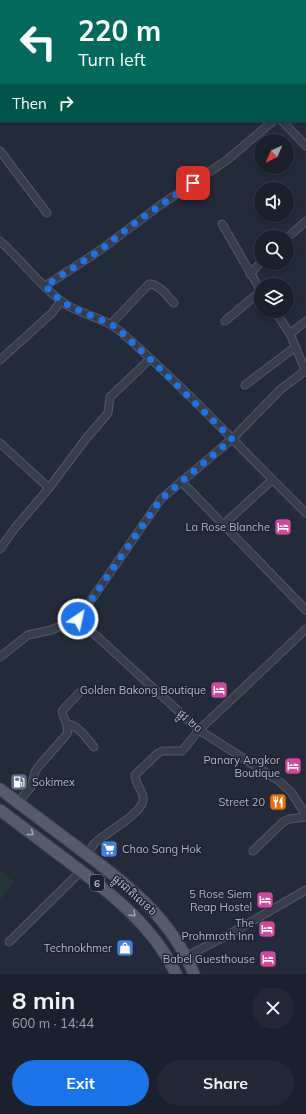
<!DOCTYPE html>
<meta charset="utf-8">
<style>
body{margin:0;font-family:Mulish,"Noto Sans Khmer",sans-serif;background:#232834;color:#f1f3f6;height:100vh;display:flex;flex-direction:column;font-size:15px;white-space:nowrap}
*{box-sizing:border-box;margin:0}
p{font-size:13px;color:#9fa3a9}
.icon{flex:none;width:22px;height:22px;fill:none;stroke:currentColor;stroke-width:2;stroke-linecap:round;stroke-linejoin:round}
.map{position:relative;height:974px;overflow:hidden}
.drawer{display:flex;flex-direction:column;background:#1a202c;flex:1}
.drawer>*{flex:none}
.banner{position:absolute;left:0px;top:0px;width:306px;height:122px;box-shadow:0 2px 6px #0003,0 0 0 1px #383e48;background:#00695c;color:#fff;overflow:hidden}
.needle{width:26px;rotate:224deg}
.fabs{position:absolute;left:254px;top:134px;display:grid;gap:8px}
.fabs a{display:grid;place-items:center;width:40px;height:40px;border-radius:50%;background:#1a202c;box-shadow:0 2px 6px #0003,0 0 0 1px #383e48;font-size:20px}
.pin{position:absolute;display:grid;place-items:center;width:34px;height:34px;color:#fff;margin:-17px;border-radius:8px;box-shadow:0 2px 6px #0006}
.me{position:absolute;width:44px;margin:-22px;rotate:34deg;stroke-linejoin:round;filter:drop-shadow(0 0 3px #0008)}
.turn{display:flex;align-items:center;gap:14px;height:84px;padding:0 12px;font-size:18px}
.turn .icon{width:52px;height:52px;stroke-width:2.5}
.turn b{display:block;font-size:28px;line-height:34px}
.then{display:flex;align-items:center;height:38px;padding:0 12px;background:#0003;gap:8px;font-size:15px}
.round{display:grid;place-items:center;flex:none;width:42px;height:42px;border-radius:21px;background:#232834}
.overview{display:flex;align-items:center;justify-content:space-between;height:68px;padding:0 12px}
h1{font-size:24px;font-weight:700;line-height:30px}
.action{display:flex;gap:8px;margin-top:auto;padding:8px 12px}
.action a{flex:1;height:46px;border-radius:24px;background:#1a73e8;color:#fff;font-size:16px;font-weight:700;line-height:46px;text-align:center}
.action a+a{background:#232834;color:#f1f3f6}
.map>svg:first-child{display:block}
</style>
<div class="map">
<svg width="306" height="974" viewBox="0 0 306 974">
<rect width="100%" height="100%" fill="#232a3a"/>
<!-- green -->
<polygon fill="#25363b" points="0,870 14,882 0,900"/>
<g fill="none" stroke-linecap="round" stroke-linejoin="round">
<defs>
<g id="street">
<polyline points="155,0 156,1"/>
<polyline points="289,0 291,1"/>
<polyline points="3,1 4,0"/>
<polyline points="305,6 306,6"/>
<polyline points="282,121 306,146"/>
<polyline points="0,151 47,213"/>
<polyline points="222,224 261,291"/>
<polyline points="287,238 306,221"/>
<path d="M 0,241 C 21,260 39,284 61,301 C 78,315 103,316 120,331 C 185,388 244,452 306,513"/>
<polyline points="250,274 261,262"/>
<polyline points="45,286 99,251 159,206 227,160 273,121"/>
<polyline points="275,311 290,334 306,372"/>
<polyline points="225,321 261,291"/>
<path d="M 111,324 L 149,284 C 158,283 167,296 174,303"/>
<polyline points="290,334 306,321"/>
<polyline points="0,360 52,313 61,301"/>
<polyline points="245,385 294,348"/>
<polyline points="0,443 49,488"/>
<polyline points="181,481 306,610"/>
<polyline points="224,524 272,480"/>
<polyline points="0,549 15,528 49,488 85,440 108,413 110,397 150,359"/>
<polyline points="78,619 199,730 279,781 291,792 306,815"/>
<polyline points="0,657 28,635 51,630 78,619 161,499 232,439 281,389 306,370"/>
<path d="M 68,724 C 79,726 87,739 94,747"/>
<path d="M 18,802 L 31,787 L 35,772 L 38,767 L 67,734 C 70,724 63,720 62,711 L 79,693"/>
<polyline points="253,851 283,822 289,819 306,817"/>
<path d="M 87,854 C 89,851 92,847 94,844 C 105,833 140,815 143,801 C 145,792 135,785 135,775 L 157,754 L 162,751 L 182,751 L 199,730 L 306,629"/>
<polyline points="9,942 81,871"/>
<polyline points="187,956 228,935 306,890"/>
</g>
<g id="primary">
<path d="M 0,789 C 28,810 57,832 85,853 C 132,888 171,919 194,974"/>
<path d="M 0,810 C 24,828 48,846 73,865 C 113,895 154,927 176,974"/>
</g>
</defs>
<!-- street casing -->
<use href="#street" stroke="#525865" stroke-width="9"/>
<!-- primary casing -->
<use href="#primary" stroke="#404653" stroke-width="13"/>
<!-- street -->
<use href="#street" stroke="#373d4a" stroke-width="7"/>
<!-- primary -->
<use href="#primary" stroke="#555b6a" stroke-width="11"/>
</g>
<!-- one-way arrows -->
<defs><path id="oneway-chevron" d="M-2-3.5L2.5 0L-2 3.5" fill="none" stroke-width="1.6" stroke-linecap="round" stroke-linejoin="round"/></defs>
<g stroke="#9ba1af">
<use href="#oneway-chevron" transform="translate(31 833) rotate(37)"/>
<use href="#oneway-chevron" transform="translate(133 914) rotate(44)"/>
</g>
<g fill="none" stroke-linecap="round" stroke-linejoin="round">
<!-- route -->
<polyline stroke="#1a73e8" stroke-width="7" stroke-dasharray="0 12.6" points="78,619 161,499 232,439 150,359 119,330 111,324 73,308 61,301 45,286 99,251 136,222 193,183"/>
</g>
<!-- icons -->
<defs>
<symbol id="hotel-square" viewBox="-11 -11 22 22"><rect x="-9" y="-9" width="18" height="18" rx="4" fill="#d1479c" stroke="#1c222f"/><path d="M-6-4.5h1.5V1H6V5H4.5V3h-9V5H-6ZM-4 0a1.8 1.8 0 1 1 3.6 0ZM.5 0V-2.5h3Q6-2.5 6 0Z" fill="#fff"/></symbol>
<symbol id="fuel-square" viewBox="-11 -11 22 22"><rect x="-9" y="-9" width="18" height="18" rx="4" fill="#5c6f8a" stroke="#1c222f"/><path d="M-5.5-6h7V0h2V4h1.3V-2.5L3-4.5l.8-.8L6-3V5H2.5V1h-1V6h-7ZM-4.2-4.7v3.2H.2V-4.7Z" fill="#fff"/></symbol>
<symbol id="restaurant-square" viewBox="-11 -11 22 22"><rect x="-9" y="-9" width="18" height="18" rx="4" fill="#e8710a" stroke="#1c222f"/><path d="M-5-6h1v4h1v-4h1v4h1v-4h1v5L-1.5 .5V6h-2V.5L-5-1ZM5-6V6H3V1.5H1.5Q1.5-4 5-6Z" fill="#fff"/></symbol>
<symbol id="supermarket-square" viewBox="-11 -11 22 22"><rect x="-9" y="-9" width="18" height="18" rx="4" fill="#3f7fe0" stroke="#1c222f"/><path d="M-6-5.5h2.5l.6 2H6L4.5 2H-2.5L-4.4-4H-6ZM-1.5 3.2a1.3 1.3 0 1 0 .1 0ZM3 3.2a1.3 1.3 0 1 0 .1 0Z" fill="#fff"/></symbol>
<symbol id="shop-square" viewBox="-11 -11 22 22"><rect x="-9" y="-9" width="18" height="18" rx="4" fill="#3f7fe0" stroke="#1c222f"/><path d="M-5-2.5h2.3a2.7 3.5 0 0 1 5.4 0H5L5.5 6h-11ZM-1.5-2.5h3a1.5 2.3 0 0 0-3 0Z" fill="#fff"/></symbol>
</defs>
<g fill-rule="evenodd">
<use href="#hotel-square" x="273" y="517" width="20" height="20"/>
<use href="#hotel-square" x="209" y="680" width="20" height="20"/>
<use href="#hotel-square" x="283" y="756" width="20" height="20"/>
<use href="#fuel-square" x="9" y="772" width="20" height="20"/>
<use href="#restaurant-square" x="268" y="792" width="20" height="20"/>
<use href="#supermarket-square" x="99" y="839" width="20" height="20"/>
<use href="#hotel-square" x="255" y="890" width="20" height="20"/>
<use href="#hotel-square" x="257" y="919" width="20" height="20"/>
<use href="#shop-square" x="115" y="938" width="20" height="20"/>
<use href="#hotel-square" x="258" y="949" width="20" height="20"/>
</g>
<g text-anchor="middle" stroke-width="3" stroke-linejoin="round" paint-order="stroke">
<!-- shield labels -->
<rect fill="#1c222f" stroke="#858b99" stroke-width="1" x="90" y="875" width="14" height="16" rx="3"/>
<g font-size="10" font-weight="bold" fill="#b2b8c6">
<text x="97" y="887">6</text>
</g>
<!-- poi labels -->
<g font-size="11" fill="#b2b8c6" stroke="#1c222f" text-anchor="end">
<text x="270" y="531">La Rose Blanche</text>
<text x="206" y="694">Golden Bakong Boutique</text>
<text x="280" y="764">Panary Angkor<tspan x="280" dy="13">Boutique</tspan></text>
<text x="32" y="786" text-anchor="start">Sokimex</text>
<text x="265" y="806">Street 20</text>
<text x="122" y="853" text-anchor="start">Chao Sang Hok</text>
<text x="252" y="898">5 Rose Siem<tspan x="252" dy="13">Reap Hostel</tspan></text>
<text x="254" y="927">The<tspan x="254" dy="13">Prohmroth Inn</tspan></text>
<text x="112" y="952">Technokhmer</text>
<text x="255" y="963">Babel Guesthouse</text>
</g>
<!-- street labels -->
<g font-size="11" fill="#b2b8c6" stroke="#1c222f">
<text transform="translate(190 721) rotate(41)" y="4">ផ្លូវ ២០</text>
<text transform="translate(135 895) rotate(42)" y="4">ផ្លូវជាតិលេខ៦</text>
</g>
</g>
</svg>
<div class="fabs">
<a><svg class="needle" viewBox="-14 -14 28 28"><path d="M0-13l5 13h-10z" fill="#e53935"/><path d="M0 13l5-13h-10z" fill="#9fa3a9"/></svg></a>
<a><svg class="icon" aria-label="sound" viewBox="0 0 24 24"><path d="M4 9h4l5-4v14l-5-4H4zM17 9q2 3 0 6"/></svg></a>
<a><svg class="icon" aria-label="search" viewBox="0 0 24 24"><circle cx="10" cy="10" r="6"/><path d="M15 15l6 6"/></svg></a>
<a><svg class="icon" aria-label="layers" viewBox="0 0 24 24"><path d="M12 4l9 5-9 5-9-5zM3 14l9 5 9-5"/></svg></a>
</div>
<div class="pin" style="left:193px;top:183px;background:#d93025"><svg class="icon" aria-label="arrive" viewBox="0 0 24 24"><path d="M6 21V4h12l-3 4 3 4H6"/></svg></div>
<svg class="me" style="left:78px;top:619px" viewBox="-20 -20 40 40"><circle r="17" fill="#1a73e8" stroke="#fff" stroke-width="3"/><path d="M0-11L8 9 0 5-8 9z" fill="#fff"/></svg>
<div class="banner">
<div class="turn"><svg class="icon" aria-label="left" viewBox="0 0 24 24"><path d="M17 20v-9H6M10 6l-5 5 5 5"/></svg><div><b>220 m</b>Turn left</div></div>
<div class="then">Then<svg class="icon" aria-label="right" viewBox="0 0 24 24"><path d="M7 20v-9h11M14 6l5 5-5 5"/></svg></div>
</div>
</div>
<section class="drawer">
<div class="overview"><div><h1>8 min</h1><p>600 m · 14:44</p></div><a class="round"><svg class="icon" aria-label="close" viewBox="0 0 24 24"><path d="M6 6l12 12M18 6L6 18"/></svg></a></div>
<div class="action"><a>Exit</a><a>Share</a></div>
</section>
